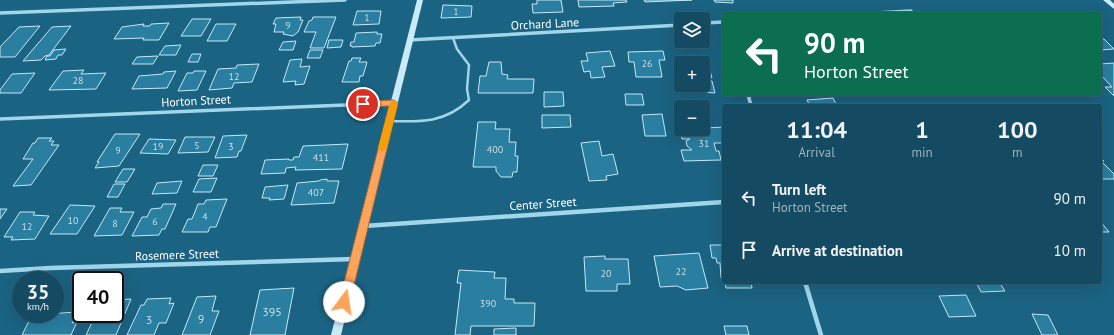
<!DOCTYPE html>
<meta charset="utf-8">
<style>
body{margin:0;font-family:"PT Sans",sans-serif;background:#21546b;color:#f1f3f6;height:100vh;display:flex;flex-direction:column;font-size:15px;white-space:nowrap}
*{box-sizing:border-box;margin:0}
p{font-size:13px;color:#9db3be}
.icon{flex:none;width:22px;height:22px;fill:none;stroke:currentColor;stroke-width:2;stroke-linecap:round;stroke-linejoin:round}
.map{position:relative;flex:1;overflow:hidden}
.panel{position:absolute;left:722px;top:104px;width:380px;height:180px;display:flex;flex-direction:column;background:#144a62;border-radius:4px;box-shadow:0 4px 16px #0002,0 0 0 1px #336277}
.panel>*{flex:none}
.hud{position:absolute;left:722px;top:12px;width:380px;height:84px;border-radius:4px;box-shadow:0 4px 16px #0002,0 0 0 1px #336277;background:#0b6e4f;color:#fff;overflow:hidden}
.fabs{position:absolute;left:674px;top:12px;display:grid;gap:8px}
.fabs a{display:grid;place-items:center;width:36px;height:36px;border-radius:4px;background:#144a62;box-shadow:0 4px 16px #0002,0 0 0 1px #336277;font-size:20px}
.speed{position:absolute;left:12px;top:271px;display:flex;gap:8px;font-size:20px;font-weight:700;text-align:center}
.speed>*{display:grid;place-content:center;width:52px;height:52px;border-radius:50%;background:#144a62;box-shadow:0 4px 16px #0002,0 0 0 1px #336277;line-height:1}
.speed small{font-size:10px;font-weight:400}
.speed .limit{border:2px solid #111;border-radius:6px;background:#fff;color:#111}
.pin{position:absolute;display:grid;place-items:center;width:34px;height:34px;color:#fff;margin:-17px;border:2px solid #fff;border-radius:50%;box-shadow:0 1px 4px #0007}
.me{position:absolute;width:44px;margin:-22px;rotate:14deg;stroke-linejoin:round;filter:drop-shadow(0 0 3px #0008)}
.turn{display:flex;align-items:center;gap:14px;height:84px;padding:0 16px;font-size:18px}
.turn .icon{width:52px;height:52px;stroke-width:2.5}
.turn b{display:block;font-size:28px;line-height:34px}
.eta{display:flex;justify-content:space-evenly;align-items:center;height:68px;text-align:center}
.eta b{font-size:24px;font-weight:600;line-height:28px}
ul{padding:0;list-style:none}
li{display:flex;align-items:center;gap:12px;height:52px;padding:0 16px}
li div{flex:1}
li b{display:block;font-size:15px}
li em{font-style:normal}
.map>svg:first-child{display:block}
</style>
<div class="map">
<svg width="1114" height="335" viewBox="0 0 1114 335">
<rect width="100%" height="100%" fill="#1b6382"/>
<!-- building -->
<g fill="#2a7ea0" stroke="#c4e9f8">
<polygon points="537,0 561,0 563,12 533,13 532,4 537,4"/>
<polygon points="578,0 626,0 627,2 613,3 614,6 579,7"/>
<polygon points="644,0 692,0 645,2"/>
<polygon points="714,0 733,0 733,3 715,2"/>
<polygon points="443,5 472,6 471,17 441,18"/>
<polygon points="357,11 381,11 379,24 353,25"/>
<polygon points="301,17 300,20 303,20 298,32 293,36 283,34 284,32 274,32 276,24 273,24 276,18"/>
<polygon points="313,17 336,17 324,48 310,48 316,32 304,32 309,21 312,20"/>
<polygon points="192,19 211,19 201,36 181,36"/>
<polygon points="169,23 159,40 143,40 144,38 114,39 122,27 144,24 143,26 150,26 151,24"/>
<polygon points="216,24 236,24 227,41 207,41"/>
<polygon points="40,26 15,57 0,57 0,47 19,27"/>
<polygon points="71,26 49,55 45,56 41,60 23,61 52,27"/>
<polygon points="377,32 377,34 382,34 380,43 376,43 375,46 352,47 352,46 350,46 351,42 354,42 356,33"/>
<polygon points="1100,39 1104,39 1114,49 1100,50"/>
<polygon points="329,40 343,40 341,47 327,48"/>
<polygon points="296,41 293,50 279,50 283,42"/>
<polygon points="181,45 176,55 159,55 165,46"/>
<polygon points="66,49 62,55 58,55 56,59 45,60 47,56 50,56 54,50"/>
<polygon points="310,50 323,50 320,58 307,58"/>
<polygon points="610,51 615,66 602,67 605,77 591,78 590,71 584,72 581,61 588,61 586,53"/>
<polygon points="663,51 665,60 659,60 662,77 636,77 634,62 629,62 628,52"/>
<polygon points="192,54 201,54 198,62 188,62"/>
<polygon points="158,56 153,64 132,64 137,57"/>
<polygon points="352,58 361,58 359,62 367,62 363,76 360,76 359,82 342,82 349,61 351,61"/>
<polygon points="302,59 300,67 310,66 304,84 295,85 296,81 283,82 290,60"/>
<polygon points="684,59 704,59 706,63 708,63 712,78 709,77 710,81 712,81 715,93 685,91 684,85 703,85 703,63 685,63"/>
<polygon points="489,62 501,62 502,74 508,75 507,79 534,79 533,93 478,93 480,76 486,76"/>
<polygon points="1114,63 1114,96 1105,87 1112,87 1100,74 1100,64"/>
<polygon points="259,64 252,82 234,83 232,88 209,90 218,69 236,68 237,65"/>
<polygon points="84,70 81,74 106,73 96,89 49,90 63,71"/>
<polygon points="176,71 167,88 132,89 139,76 163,74 164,72"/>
<polygon points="194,71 206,71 197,90 178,91 187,73 193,73"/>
<polygon points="35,73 21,93 0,93 0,90 12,74"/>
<polygon points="544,92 563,92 564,106 544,107"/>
<polygon points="625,94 642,94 644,105 626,105"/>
<polygon points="833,98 837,106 810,106 807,100"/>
<polygon points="662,114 666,136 645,136 642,115"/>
<polygon points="542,115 570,115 571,127 542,128"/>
<polygon points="478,122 496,122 495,129 510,129 509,142 516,142 515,156 518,156 517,172 513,172 512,177 501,177 496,171 496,167 473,167"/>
<polygon points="724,127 724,143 714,143 716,151 719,151 721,160 684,161 681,150 692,150 687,146 686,141 690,139 682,139 680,129 703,129 703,131 707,131 706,128"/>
<polygon points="115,134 140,134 119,166 95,168 99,162 97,162"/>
<polygon points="247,135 241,151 239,151 237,157 215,158 223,136"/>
<polygon points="185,137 215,137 208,152 178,153"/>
<polygon points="38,138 52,138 49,141 54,141 51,145 59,145 31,185 13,186 33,159 23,159 33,143 35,143"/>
<polygon points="149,139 176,140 168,154 140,153"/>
<polygon points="599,141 602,156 613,154 618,174 606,176 607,180 589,181 581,143"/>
<polygon points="348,144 342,169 295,170 296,167 286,168 285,173 261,174 265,160 289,159 289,160 293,160 294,157 299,157 303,146"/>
<polygon points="1100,157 1104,161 1101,161 1114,174 1114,179 1100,179"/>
<polygon points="203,165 218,165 213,176 198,176"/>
<polygon points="123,169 135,169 127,182 115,182"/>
<polygon points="217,178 211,192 193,192 199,179"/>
<polygon points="327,179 327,181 339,181 334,203 291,205 297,183 319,181 320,180"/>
<polygon points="182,181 177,193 152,194 157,183"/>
<polygon points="114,184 125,184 118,197 107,197"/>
<polygon points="288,185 284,199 269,200 270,198 262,198 265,187"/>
<polygon points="227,199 216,227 210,227 208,232 182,232 188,219 192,219 198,204 204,204 206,200"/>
<polygon points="163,204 176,204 165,229 162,229 159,235 132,236 142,217 147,217 151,209 161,208"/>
<polygon points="70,205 95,206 77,234 50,234"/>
<polygon points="110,208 122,208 120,212 134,212 122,235 94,236"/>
<polygon points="0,209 7,209 0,219"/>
<polygon points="20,212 35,212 33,215 49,216 35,239 11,240 13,237 4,237"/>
<polygon points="1100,221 1109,232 1100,232"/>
<polygon points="710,245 724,245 724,278 721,278 720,263 717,263 716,258 712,258"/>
<polygon points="699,253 708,288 686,290 677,286 660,287 654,256"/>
<polygon points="605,256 605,259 628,259 630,284 617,284 617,291 586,291 584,257"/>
<polygon points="459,270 495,272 494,278 506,278 505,299 514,299 514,303 535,303 534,326 471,326 470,335 455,335 461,283 457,283"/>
<polygon points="725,282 751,282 752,288 726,288"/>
<polygon points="976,282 999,282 1005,291 981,292"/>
<polygon points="294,288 285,335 250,335 260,290"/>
<polygon points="966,295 976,316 949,317 939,296"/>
<polygon points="216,296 212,311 219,311 210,335 182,335 197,297"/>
<polygon points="171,298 169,304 174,303 166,323 159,323 154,335 127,335 141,305 144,305 147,299"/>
<polygon points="131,299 116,335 86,335 96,314 115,314 115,300"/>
<polygon points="77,312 72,323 77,322 71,335 22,335 32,315"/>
<polygon points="1032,314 1048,315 1058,335 1042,335"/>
<polygon points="724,326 747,326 749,335 726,335"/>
<polygon points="516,328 516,335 494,335 494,329"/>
</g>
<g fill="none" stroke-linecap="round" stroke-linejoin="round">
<!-- lane -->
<path stroke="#a0d5ea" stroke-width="2.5" d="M 390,121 C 421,122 445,123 469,100 L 467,89 L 469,65 L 457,49 L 453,38"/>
<!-- street-far1 -->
<g stroke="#a0d5ea" stroke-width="3.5">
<polyline points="0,13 345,0"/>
<polyline points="857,14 911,11"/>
<polyline points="703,23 724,22"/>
<polyline points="409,40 681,25"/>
<polyline points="748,94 751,106"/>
<polyline points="0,119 394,103"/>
</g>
<!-- street -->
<g stroke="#a0d5ea" stroke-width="4.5">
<polyline points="364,226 724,202"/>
<polyline points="0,271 50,268 355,259"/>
<polyline points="805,282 821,335"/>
</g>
<!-- secondary -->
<g fill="#cbeaf8" fill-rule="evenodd">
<polygon points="417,0 423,0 341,335 331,335"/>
<polygon points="1103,0 1110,0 1114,4 1114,9"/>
</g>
</g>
<!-- route -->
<polygon fill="#fca35c" stroke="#a46a3c" points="394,100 398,103 350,302 348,305 344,307 340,305 339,302 389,106 363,107 359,104 363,101"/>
<!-- slow -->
<polygon fill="#f59e0b" points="394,100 398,103 387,148 382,152 378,148 390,103"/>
<g text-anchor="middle" stroke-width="4" stroke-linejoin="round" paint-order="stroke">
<!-- far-number labels -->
<g font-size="9" fill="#cadfe7">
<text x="456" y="15">1</text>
<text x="367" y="21">1</text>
</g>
<!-- number labels -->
<g font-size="10" fill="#cadfe7">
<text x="288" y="29">9</text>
<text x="647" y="67">26</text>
<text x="234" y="80">12</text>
<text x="78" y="84">28</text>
<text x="704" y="147">31</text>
<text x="197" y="149">5</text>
<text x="158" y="150">19</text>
<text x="231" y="150">3</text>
<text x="495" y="153">400</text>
<text x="118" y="154">9</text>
<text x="321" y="161">411</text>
<text x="316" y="196">407</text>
<text x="205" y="220">4</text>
<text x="73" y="224">10</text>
<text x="155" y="225">6</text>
<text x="115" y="227">8</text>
<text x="27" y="230">12</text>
<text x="681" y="275">22</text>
<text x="606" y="277">20</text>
<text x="488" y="307">390</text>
</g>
<!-- street labels -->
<g font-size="12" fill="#fff" stroke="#1b6382">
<text transform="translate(545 24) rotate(-3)" y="4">Orchard Lane</text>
<text transform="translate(196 101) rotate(-3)" y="4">Horton Street</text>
<text transform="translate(543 204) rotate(-4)" y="4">Center Street</text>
<text transform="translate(177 255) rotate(-2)" y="4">Rosemere Street</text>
</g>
<!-- near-number labels -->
<g font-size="12" fill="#cadfe7">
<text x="272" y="316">395</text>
<text x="201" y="323">9</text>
<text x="149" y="324">3</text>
</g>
</g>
</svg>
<div class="fabs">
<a><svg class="icon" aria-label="layers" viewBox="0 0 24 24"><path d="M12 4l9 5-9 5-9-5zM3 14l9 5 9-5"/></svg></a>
<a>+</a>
<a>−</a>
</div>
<div class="speed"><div>35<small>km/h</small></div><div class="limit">40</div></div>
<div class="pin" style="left:363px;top:104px;background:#d93025"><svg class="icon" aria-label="arrive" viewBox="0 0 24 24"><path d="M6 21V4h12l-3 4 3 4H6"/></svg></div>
<svg class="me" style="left:344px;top:302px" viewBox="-20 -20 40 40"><circle r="19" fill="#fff"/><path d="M0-13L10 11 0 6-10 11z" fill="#fca35c"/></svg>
<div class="hud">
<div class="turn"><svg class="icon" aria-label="left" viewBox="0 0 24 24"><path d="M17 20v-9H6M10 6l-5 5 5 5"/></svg><div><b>90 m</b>Horton Street</div></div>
</div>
<section class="panel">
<div class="eta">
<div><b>11:04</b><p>Arrival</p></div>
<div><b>1</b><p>min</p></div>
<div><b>100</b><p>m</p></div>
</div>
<ul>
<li><svg class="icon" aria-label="left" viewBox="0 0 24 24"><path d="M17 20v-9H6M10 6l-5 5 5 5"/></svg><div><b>Turn left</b><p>Horton Street</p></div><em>90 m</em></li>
<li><svg class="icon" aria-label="arrive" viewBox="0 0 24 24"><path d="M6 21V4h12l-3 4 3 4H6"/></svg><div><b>Arrive at destination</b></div><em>10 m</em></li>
</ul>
</section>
</div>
